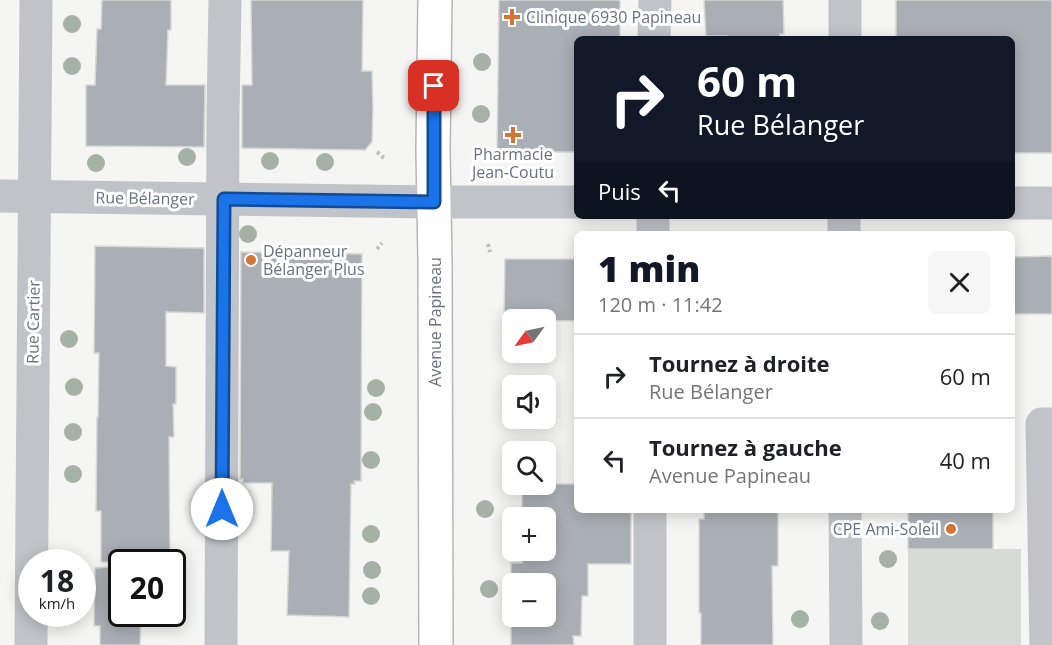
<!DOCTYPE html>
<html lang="fr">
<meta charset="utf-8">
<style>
body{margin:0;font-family:"Open Sans",sans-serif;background:#f6f6f6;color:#202124;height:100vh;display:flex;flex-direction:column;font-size:22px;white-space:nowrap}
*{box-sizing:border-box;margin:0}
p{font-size:20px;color:#757577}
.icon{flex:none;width:33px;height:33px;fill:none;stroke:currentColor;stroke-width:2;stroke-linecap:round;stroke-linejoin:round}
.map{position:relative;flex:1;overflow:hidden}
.sheet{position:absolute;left:574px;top:231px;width:441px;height:282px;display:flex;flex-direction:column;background:#fff;border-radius:9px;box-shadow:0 3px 15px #0003}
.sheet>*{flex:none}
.hud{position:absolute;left:574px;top:36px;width:441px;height:183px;border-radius:9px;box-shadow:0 3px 15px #0003;background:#111827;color:#fff;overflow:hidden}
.needle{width:39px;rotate:237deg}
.controls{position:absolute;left:502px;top:309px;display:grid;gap:12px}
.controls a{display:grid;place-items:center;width:54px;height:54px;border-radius:9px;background:#fff;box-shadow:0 3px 15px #0003;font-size:30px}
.speed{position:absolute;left:18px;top:549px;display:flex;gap:12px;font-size:30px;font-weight:700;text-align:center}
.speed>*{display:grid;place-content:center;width:78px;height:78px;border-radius:50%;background:#fff;box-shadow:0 3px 15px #0003;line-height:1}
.speed small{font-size:15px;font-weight:400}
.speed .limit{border:3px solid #111;border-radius:9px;background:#fff;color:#111}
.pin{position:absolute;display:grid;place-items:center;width:51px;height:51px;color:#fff;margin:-26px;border-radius:12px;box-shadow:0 3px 9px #0006}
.me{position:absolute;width:66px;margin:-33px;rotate:0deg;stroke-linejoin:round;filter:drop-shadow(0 0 4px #0008)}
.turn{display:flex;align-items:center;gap:21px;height:126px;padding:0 24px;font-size:27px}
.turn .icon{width:78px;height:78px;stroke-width:2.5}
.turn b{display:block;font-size:42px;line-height:51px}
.then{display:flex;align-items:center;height:57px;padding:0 24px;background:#0003;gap:12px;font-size:22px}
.round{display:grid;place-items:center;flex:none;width:63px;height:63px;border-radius:9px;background:#f6f6f6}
.head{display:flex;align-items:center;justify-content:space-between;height:102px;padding:0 24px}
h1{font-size:36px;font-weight:800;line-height:45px;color:#111827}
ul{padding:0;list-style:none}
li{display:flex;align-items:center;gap:18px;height:84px;padding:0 24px;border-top:2px solid #e0e0e0}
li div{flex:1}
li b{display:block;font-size:22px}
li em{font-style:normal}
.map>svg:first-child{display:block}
</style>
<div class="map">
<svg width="1052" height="645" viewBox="0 0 1052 645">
<rect width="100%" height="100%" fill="#f5f6f3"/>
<!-- green -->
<rect fill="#d6dcd5" x="908" y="549" width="113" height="96"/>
<!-- building -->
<g fill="#aaafb5" stroke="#d7d7d6" stroke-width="1.5" fill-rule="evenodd">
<polygon points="102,0 171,0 171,30 168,30 166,85 205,85 204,147 86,146 86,85 95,85 97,29 101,29"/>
<polygon points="251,0 363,0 362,71 372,71 373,109 372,142 365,150 242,148 242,85 252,85"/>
<polygon points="499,0 620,0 620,39 578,39 578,152 497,152"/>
<polygon points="704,0 783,0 784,34 780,34 780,39 727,39 727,36 706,36"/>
<polygon points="896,0 1052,0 1052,153 1012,153 1012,39 896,39"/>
<polygon points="95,246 204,248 204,313 166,312 166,366 176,367 176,404 173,404 174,437 169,437 170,562 101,562 101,511 96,511 97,417 98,417 99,353 94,353"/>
<polygon points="241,252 362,254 361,481 354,481 355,484 351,484 349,617 287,615 289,551 271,551 272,483 243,483 243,479 240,479"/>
<polygon points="1052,256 1052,314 1012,314 1012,257"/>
<polygon points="505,259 578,259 578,321 504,320"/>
<path d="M 522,484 L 578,484 L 578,510 L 631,510 L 631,564 L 588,564 L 588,596 L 582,596 L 581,636 L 573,636 L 574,645 L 511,645 L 511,563 L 522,563 L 522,550 L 546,550 L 546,518 L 522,518 ZM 513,584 L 546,584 L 546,616 L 513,616 Z"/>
<polygon points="704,510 778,510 778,566 772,566 773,645 701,645 701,613 699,613 699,519 704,519"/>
<rect x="908" y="510" width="85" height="39"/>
<polygon points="122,566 122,614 141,614 140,645 100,645 100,626 94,626 95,568"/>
</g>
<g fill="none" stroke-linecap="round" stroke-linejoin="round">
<defs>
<polyline id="major" points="435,0 433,150 435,261 436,645"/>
</defs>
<!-- major casing -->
<use href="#major" stroke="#b4b6bb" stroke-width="36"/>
<!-- path -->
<g stroke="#babcbe" stroke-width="4" stroke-dasharray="3 3" stroke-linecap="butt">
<polyline points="377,152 384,158"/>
<polyline points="486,159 492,155"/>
<polyline points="488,244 490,252"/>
<polyline points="377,249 382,243"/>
</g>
<!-- minor -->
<g stroke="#c0c3c7" stroke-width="33">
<polyline points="654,39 655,0"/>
<polyline points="845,39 845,0"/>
<polyline points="0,196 434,202 578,202"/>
<polyline points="1012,203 1052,203"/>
<polyline points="844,216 844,234"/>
<polyline points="653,234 653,216"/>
<polyline points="845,510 846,645"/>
<polyline points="31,645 36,0"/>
<polyline points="221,645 223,113 225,0"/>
<polyline points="650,645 650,510"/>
<polyline points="1046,645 1042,424 1052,424"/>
</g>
<!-- major -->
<use href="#major" stroke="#fff" stroke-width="33"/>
</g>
<!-- trees -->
<g fill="#a6b1a5">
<circle cx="72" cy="24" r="9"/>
<circle cx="482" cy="62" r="9"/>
<circle cx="72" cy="66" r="9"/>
<circle cx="481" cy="114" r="9"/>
<circle cx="187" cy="157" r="9"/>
<circle cx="270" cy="161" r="9"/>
<circle cx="325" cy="162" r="9"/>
<circle cx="96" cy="163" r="9"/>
<circle cx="248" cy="234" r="9"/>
<circle cx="69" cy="339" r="9"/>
<circle cx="74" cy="387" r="9"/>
<circle cx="376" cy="388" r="9"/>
<circle cx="373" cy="412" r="9"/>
<circle cx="73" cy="432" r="9"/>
<circle cx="371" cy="460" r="9"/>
<circle cx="73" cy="474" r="9"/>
<circle cx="485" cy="509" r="9"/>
<circle cx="371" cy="534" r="9"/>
<circle cx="888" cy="559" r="9"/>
<circle cx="372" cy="570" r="9"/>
<circle cx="489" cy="589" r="9"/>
<circle cx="371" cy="596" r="9"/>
<circle cx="800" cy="619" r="9"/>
<circle cx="880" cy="621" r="9"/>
</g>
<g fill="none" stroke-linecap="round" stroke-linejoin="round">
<defs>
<polyline id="route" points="222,509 224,199 434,202 434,86"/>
</defs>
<!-- route casing -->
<use href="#route" stroke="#114b97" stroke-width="15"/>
<!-- route -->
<use href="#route" stroke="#1a73e8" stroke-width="10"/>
</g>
<!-- markers -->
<g fill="#d47535" stroke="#fff" stroke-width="2">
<path d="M509 8h6v6h6v6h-6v6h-6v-6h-6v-6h6z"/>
<path d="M510 126h6v6h6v6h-6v6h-6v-6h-6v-6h6z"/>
<circle cx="251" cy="260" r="6"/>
<circle cx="951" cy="529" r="6"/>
</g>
<g text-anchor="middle" stroke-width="6" stroke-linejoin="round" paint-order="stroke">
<!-- poi labels -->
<g font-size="16" fill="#687281" stroke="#fff" text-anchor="start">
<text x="526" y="23">Clinique 6930 Papineau</text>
<text x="513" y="160" text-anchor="middle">Pharmacie<tspan x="513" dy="18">Jean-Coutu</tspan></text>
<text x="263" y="257">Dépanneur<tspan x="263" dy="18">Bélanger Plus</tspan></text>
<text x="939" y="535" text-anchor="end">CPE Ami-Soleil</text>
</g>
<!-- street labels -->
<g font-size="16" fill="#687281" stroke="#fff">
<text transform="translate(145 198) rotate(1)" y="6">Rue Bélanger</text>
<text transform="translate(33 322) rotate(-89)" y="6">Rue Cartier</text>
<text transform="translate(435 322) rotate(-90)" y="6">Avenue Papineau</text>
</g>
</g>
</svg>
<div class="controls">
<a><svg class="needle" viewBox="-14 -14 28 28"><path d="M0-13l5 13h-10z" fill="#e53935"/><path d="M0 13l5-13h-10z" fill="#757577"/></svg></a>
<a><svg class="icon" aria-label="sound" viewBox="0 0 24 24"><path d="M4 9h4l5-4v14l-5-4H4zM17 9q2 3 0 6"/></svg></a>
<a><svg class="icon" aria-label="search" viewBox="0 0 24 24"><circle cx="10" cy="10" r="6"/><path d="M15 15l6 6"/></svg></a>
<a>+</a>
<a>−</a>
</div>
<div class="speed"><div>18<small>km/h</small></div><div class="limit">20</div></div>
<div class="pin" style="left:434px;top:86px;background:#d93025"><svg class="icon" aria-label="arrive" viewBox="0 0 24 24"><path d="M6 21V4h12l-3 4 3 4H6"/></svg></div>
<svg class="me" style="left:222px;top:509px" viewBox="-20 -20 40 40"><circle r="19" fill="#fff"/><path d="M0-13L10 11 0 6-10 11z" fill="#1a73e8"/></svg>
<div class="hud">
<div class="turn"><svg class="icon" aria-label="right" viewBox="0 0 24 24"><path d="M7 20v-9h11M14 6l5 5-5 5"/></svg><div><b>60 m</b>Rue Bélanger</div></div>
<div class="then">Puis<svg class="icon" aria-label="left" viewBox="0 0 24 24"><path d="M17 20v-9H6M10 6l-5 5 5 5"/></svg></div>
</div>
<section class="sheet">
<div class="head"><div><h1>1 min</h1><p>120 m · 11:42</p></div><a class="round"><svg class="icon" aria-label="close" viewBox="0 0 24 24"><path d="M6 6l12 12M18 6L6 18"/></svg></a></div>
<ul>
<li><svg class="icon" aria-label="right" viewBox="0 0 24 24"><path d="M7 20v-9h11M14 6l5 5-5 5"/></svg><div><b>Tournez à droite</b><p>Rue Bélanger</p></div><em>60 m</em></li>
<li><svg class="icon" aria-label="left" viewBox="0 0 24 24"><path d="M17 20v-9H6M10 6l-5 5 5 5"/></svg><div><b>Tournez à gauche</b><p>Avenue Papineau</p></div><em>40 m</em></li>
</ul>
</section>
</div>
